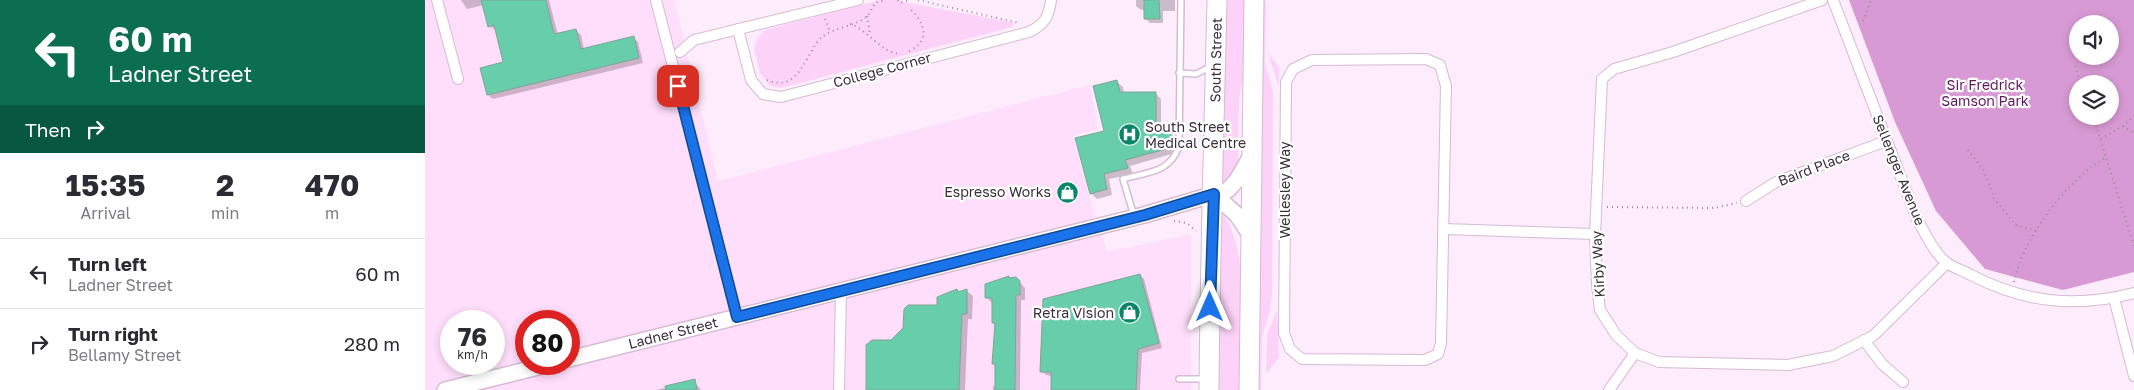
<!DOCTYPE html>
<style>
body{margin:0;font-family:"Golos Text",sans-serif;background:#f7f7f7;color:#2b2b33;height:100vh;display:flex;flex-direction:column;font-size:19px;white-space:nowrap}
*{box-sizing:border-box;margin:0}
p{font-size:16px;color:#7c7c81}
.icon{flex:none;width:28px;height:28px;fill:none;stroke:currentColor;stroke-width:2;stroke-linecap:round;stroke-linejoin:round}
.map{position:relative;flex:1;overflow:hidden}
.details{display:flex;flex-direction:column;background:#fff;width:425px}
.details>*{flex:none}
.hud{background:#0b6e4f;color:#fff;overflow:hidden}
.tools{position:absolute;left:1644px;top:15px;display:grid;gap:10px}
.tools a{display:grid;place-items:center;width:50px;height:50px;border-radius:50%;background:#fff;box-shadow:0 2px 8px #0003;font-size:25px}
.speed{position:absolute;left:15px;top:310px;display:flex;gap:10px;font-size:25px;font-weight:700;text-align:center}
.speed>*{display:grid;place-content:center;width:65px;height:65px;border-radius:50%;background:#fff;box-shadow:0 2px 8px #0003;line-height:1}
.speed small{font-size:12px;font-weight:400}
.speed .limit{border:8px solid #d22;background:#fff;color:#111}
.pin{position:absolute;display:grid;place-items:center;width:42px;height:42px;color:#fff;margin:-21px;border-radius:10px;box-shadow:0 2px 8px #0006}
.me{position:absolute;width:55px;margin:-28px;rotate:0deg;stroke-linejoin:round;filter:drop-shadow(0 0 4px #0008)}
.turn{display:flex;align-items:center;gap:18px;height:105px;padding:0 25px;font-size:22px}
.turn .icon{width:65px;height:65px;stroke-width:2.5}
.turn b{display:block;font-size:35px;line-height:42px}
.then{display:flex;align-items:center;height:48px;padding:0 25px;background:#0003;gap:10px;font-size:19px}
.eta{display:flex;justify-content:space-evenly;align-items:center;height:85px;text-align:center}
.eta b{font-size:30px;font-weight:700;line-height:35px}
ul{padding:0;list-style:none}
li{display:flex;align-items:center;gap:15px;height:70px;padding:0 25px;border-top:1px solid #e1e1e2}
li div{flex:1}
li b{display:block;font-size:19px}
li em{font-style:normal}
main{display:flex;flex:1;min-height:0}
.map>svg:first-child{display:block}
</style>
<main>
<section class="details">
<div class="hud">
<div class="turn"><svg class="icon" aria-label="left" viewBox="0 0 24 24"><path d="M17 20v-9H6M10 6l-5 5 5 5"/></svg><div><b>60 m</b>Ladner Street</div></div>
<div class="then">Then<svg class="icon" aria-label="right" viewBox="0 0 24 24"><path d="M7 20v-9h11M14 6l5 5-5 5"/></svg></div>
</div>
<div class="eta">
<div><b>15:35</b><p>Arrival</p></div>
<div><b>2</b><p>min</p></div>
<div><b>470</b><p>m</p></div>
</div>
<ul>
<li><svg class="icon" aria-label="left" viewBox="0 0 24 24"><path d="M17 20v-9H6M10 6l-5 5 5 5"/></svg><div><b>Turn left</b><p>Ladner Street</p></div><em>60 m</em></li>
<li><svg class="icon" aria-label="right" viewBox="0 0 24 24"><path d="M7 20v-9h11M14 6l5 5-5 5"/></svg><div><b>Turn right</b><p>Bellamy Street</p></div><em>280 m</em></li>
</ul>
</section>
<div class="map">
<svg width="1709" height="390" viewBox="0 0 1709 390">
<rect width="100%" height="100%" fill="#fdecfb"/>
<!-- built -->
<path fill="#ffdefc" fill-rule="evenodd" d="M 0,0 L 249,0 L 293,181 L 665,85 L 673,129 L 648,136 L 666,202 L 682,252 L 766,234 L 766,390 L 0,390 ZM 26,321 L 69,321 L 69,364 L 26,364 ZM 101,321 L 144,321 L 144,364 L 101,364 Z"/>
<!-- green -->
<g fill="#fcd2f9">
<polygon points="456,0 469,0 589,23 587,27 356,88 345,86 335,73 329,48 332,39 340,30"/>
<polygon points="798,0 820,0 821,64 814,99 813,160 811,169 801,185 797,184"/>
<polygon points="836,0 840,0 841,5 840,63 848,91 847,293 845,311 837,337 836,390 832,390"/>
<polygon points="843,53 854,67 854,87"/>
<path d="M 798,215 C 826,250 817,346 817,390 L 794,390 L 795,217 Z"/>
<polygon points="852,310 854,358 841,374 842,335"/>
</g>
<!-- forest -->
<path fill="#d89ad4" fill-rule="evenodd" d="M 1424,0 L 1709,0 L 1709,272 L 1638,290 L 1560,269 L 1511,211 L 1470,122 ZM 1652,24 L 1685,24 L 1685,56 L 1652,56 ZM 1652,84 L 1685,84 L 1685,116 L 1652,116 Z"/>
<!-- shadow -->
<g fill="#0003">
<polygon points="36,0 124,0 133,35 151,30 156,35 159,49 208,37 213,42 218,63 68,99 63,95 80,63 71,30 64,26 59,5 42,9"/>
<polygon points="711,0 750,0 750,11 738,11 738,23 725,23 720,18 720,10 716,10 711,6"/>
<polygon points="692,82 698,87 699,94 730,93 736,99 736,133 746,133 751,139 750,153 705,166 708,174 684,179 687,195 672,199 666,193"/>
<polygon points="715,275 719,279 737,348 717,353 715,390 627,390 628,376 621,375 617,371"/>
<polygon points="591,278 600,288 600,300 596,300 595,390 568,390 568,386 571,386 568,344 571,344 571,326 568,323 567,303 562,298"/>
<polygon points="532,291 534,293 542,291 548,296 547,319 543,319 540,390 442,390 466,341"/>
<polygon points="269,381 276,390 231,390"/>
</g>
<!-- building -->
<g fill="#68cdab" stroke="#80a496">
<polygon points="56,0 121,0 129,34 151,29 156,49 209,36 214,58 62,95 55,68 78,62 69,25 63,27"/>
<polygon points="719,0 734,0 735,19 719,19"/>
<polygon points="692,80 695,92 731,92 731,132 746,132 745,148 700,160 703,168 679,174 682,189 665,194 650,138 679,131 668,86"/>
<polygon points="715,274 734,343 713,349 711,390 626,390 626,372 615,372 618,299"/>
<polygon points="584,276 584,278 591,277 595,281 595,295 591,295 590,390 570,390 570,364 567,364 570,323 567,323 567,298 560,298 560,284"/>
<polygon points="532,289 533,292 542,289 542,314 537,314 534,390 441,390 441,345 447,340 466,340 478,328 479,309 483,305 512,305 512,297"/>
<polygon points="270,379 272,390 241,390 240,386"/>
</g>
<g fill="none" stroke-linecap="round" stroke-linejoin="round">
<defs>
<g id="lane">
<polyline points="754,73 771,74 785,67"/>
<path d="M 709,216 L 698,179 C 723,172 745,173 754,146 L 756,0"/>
<polyline points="754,379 781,379"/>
</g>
<g id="street">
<polyline points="12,0 33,79"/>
<polyline points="231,0 312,317"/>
<polyline points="1397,0 1248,52 1189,69 1177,79 1170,234 1172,284 1175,310 1191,335 1210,353 1234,362 1363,365 1408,356 1448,336 1522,263"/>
<path d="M 1408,0 L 1492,219 C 1500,233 1509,253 1522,263 C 1529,268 1539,271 1546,275 C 1600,303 1651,308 1709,293"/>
<path d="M 313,29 L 326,80 L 338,94 L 356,97 L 604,32 C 619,25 624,17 626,0"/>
<polyline points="255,52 269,40 433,0"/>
<polygon points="1001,59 1015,65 1021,86 1016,343 1013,354 1000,360 877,359 865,349 859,333 861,82 868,69 887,60"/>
<polyline points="1321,201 1351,182 1461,141"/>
<polyline points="1019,229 1170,234"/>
<polyline points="1689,298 1709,376"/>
<polyline points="1439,340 1457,364 1478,382"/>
<polyline points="414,390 416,291"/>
<polyline points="1184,390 1210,353"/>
</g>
<g id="secondary">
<polyline points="789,194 812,215 826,236"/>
<polyline points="144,359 719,215 803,190 812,180 827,154"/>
<polyline points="20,390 125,364"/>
</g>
<g id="highway">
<path d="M 784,390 C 785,260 789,130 792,0"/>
<polyline points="824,390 829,0"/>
</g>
</defs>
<!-- lane casing -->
<use href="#lane" stroke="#d5bbd3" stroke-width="8"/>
<!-- street casing -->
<use href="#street" stroke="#d5bbd3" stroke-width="12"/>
<!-- secondary casing -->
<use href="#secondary" stroke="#d5bbd3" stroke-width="18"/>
<!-- highway casing -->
<use href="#highway" stroke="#d5bbd3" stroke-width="21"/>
<!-- path -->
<g stroke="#9a8c99" stroke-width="2" stroke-dasharray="1 4" stroke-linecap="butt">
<polyline points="473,0 475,3 485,0"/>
<polyline points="493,0 594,23"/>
<polyline points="442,16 445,35"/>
<polyline points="400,19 405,32"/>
<polyline points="1438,21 1446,0"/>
<path d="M 425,24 C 445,31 454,52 475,54"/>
<path d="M 484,51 C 506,41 500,22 485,9"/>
<polyline points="1650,66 1656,84"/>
<path d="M 342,80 C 375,94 381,51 397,37 C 409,27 434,26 443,15 C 446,12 447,7 451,2 L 461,0"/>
<polyline points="1668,116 1709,246"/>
<polyline points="1698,126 1709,133"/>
<polyline points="1676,139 1698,126 1709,116"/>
<polyline points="1543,150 1559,171 1570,200 1591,225 1612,231"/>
<polyline points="1182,207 1289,208 1312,203"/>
<polyline points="749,221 762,223 771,231"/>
<path d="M 1589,282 C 1598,238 1642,179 1682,157"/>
</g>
<!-- lane -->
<use href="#lane" stroke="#fff" stroke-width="5"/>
<!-- street -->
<use href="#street" stroke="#fff" stroke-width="10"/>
<!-- secondary -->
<use href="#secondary" stroke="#fff" stroke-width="15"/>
<!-- highway -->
<use href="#highway" stroke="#fff" stroke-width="19"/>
</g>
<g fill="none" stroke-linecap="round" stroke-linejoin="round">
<defs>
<polyline id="route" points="253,86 312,317 720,215 789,194 785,307"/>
</defs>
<!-- route casing -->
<use href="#route" stroke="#114b97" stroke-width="12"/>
<!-- route -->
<use href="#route" stroke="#1a73e8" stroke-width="9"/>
</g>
<!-- icons -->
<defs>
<symbol id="hospital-disc" viewBox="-11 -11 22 22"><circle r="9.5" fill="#088667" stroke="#fff"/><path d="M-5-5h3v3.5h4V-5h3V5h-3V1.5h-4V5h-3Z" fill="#fff"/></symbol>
<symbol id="shop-disc" viewBox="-11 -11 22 22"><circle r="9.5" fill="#088667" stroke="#fff"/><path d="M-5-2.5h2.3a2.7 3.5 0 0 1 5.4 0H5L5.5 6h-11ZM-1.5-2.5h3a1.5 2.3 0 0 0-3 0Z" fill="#fff"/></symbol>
</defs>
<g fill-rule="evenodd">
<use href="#hospital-disc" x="692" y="122" width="25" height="25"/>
<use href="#shop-disc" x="630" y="180" width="25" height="25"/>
<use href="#shop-disc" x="692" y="300" width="25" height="25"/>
</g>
<g text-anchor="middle" stroke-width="4.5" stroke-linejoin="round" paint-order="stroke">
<!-- street labels -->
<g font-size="14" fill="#3b303a" stroke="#fff">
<text transform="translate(791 60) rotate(-89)" y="5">South Street</text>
<text transform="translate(457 70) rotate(-15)" y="5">College Corner</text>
<text transform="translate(1389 168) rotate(-21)" y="5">Baird Place</text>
<text transform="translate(1474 170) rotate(68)" y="5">Sellenger Avenue</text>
<text transform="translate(860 190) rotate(-90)" y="5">Wellesley Way</text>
<text transform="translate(1173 264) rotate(-93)" y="5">Kirby Way</text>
<text transform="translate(248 333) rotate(-14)" y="5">Ladner Street</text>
</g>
<!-- park labels -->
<g font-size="14" fill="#621960" stroke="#fff">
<text x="1560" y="90">Sir Fredrick<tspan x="1560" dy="16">Samson Park</tspan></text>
</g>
<!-- poi labels -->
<g font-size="14" fill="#3b303a" stroke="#fff" text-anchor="end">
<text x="720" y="132" text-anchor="start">South Street<tspan x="720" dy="16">Medical Centre</tspan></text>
<text x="626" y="197">Espresso Works</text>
<text x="689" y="318">Retra Vision</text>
</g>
</g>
</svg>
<div class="tools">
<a><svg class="icon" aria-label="sound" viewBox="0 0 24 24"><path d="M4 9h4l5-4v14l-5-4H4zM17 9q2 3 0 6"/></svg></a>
<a><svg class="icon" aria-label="layers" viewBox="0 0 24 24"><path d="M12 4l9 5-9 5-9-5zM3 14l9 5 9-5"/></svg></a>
</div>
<div class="speed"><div>76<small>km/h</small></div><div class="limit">80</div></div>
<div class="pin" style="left:253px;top:86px;background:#d93025"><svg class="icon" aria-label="arrive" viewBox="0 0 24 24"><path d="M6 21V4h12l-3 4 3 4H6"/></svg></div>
<svg class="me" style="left:785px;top:307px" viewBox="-20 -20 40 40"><path d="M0-17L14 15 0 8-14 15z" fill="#1a73e8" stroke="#fff" stroke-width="4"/></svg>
</div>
</main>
